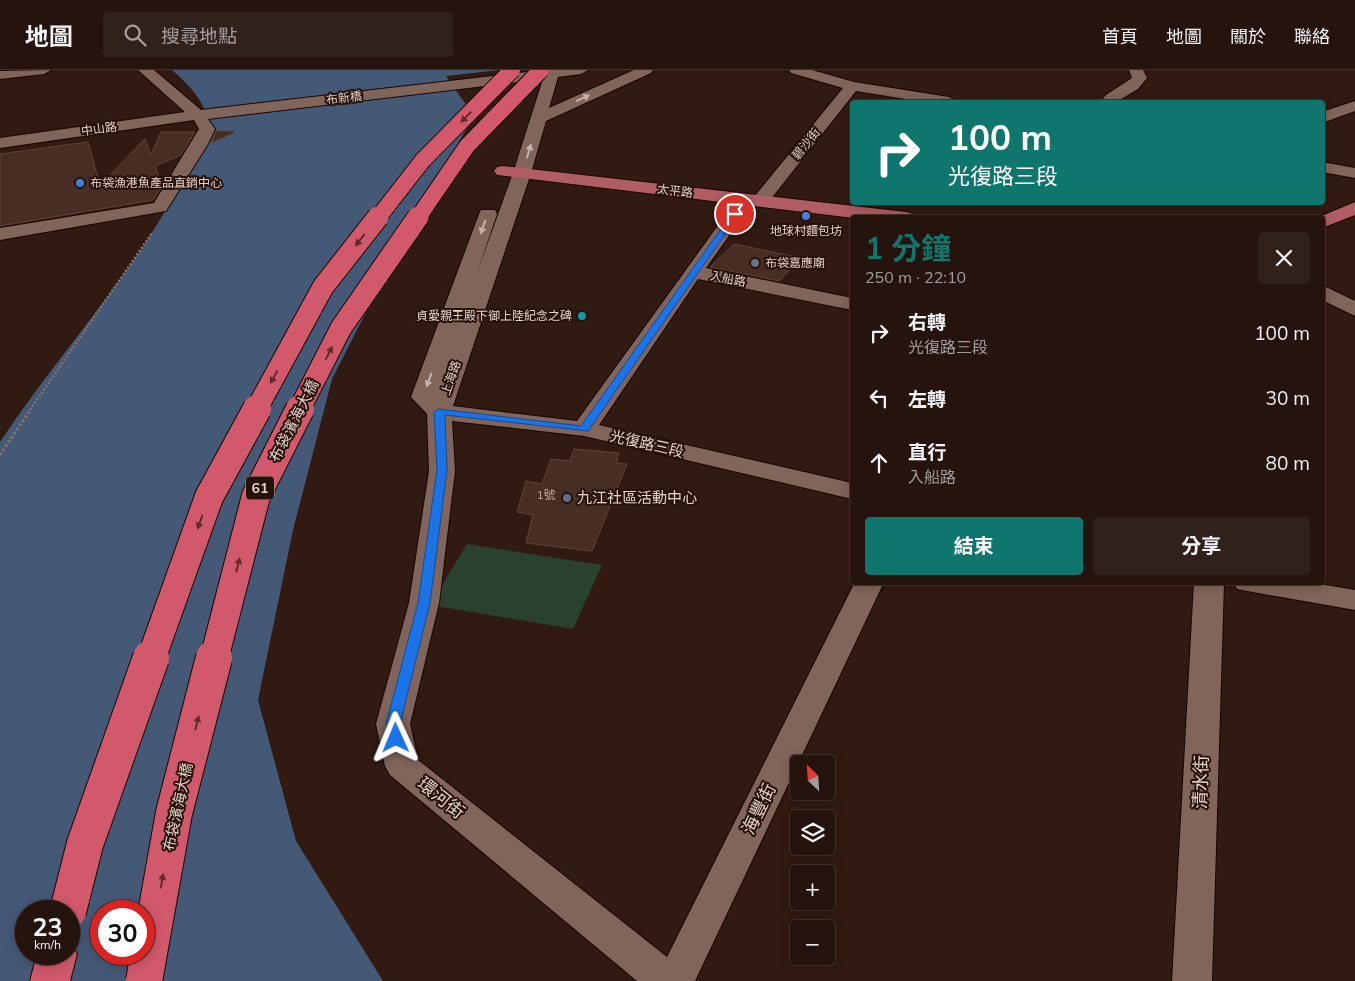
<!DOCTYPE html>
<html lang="zh-TW">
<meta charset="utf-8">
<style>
body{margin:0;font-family:Mulish,"Noto Sans TC",sans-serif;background:#31211b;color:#f1f3f6;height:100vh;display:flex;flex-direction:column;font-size:19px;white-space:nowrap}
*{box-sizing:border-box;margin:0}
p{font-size:16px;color:#a39e9d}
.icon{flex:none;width:28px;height:28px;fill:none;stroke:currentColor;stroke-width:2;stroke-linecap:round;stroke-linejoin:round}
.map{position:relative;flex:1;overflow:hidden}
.drawer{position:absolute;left:850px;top:145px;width:475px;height:370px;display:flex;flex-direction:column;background:#25140d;border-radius:5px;box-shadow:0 2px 12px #0003,0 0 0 1px #42332e}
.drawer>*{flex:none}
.hud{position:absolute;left:850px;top:30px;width:475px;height:105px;border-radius:5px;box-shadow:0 2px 12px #0003,0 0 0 1px #42332e;background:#0f766e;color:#fff;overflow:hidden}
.needle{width:32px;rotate:335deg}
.controls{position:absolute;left:790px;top:685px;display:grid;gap:10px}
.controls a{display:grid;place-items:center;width:45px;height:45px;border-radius:5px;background:#25140d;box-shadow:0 2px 12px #0003,0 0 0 1px #42332e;font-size:25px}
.speed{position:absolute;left:15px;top:830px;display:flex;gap:10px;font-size:25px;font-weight:700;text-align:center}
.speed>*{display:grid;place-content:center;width:65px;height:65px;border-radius:50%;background:#25140d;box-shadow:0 2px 12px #0003,0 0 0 1px #42332e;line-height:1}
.speed small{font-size:12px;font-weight:400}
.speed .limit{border:8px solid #d22;background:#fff;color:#111}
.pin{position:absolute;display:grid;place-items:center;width:42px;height:42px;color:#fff;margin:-21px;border:2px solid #fff;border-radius:50%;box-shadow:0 1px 5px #0007}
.me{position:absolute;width:55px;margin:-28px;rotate:359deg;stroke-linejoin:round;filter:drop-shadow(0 0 4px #0008)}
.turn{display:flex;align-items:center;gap:18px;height:105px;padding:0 15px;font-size:22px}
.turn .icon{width:65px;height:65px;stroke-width:2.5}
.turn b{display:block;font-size:35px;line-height:42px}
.round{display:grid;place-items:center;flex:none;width:52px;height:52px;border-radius:5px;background:#31211b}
.head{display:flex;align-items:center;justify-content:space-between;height:85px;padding:0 15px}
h1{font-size:30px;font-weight:700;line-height:38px;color:#0f766e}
.primary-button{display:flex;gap:10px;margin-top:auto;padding:10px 15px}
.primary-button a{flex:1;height:58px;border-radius:5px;background:#0f766e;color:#fff;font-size:20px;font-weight:700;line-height:58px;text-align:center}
.primary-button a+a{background:#31211b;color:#f1f3f6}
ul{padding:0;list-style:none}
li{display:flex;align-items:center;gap:15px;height:65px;padding:0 15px}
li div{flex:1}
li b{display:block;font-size:19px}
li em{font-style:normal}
header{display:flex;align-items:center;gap:30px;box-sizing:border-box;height:70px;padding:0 25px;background:#25140d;border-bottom:1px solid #42332e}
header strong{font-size:24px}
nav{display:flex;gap:28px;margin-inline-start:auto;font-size:18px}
.search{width:350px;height:45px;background:#31211b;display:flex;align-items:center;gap:12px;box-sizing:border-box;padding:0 18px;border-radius:5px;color:#a39e9d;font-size:19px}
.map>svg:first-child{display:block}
</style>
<header>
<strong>地圖</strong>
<div class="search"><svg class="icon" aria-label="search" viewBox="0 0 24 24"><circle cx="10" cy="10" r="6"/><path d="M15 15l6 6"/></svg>搜尋地點</div>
<nav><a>首頁</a><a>地圖</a><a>關於</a><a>聯絡</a></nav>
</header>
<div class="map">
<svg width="1355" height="911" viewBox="0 0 1355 911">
<rect width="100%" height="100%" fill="#311a11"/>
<!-- green -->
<polygon fill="#2a4130" points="467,474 602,495 573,559 430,535"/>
<!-- water -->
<path fill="#445976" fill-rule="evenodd" d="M 172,0 L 499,0 L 446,6 L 474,46 L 413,150 L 332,309 L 293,460 L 258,630 L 296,771 L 383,911 L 0,911 L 0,372 C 60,281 137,202 185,104 C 192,90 204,74 207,60 C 212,37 187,13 172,0 ZM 26,841 L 69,841 L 69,884 L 26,884 ZM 101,841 L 144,841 L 144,884 L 101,884 Z"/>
<!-- building -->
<g fill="#472e24" stroke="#5e4439">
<polygon points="216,61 234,61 234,63 211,73"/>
<polygon points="161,62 195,62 181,85 155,96 162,117 153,130 0,156 0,84 88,72 100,115 145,69 151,85"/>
<polygon points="734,174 801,188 779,211 710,197"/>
<polygon points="574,379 619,383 616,393 627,394 592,481 526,473 533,445 517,442 526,411 542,414 551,389 570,391"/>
</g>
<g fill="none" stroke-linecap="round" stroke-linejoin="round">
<defs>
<g id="minor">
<polygon points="51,0 44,4 0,9 0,1"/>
<polygon points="138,0 154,0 201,40 544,0 588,0 581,4 558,7 549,38 634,0 653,0 651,3 546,51 531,103 453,336 577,351 740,125 746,124 754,127 843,18 791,3 789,0 812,0 854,12 949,27 957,32 924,32 856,21 766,135 760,136 752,133 706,198 852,228 852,240 698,209 599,355 852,413 852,429 584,366 452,351 455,401 439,533 410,654 418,690 667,887 855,512 884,512 695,911 637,911 390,705 385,696 376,654 409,533 429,401 427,344 411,327 479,144 481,140 495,140 497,144 477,203 513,103 543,9 208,49 215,59 208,74 166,141 0,170 0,158 154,133 199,59 194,50 0,78 0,68 185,42"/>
<polygon points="1129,0 1143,0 1147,8 1138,19 1116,32 1100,32 1106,25 1132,8"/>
<polygon points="1355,31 1355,41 1322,53 1322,42"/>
<polygon points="1322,92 1355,98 1355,108 1322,102"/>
<polygon points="1322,215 1355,231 1355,246 1322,230"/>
<polygon points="1194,512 1224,512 1212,911 1172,911"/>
<polygon points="1233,512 1307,512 1355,520 1355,540 1247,521 1237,519"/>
</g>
<g id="major">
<polygon points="503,96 906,142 913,144 915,148 854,148 497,105 494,101 497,97"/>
<polygon points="1355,132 1355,145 1322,158 1322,148 1317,148"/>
</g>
<polygon id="highway" points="69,871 77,884 70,911 30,911 37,884 69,884"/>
</defs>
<!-- minor casing -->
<use href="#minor" stroke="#180501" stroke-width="2"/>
<!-- major casing -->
<use href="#major" stroke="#180501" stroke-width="2"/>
<!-- highway casing -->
<use href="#highway" stroke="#180501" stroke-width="2"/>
<!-- path-far1 -->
<polyline stroke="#87736c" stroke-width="2.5" stroke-dasharray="2 2" stroke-linecap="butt" points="30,340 152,163"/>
<!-- path -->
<polyline stroke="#87736c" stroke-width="3" stroke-dasharray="2.5 2.5" stroke-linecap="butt" points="0,385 31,339"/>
<!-- minor -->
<use href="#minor" fill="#81645a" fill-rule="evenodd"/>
<!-- major -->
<use href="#major" fill="#b15d64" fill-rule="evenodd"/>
<!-- highway -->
<use href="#highway" fill="#d1596b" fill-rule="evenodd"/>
<defs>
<g id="highway-bridge-far3">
<polyline points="377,149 423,90 512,0"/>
<polyline points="417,149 467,76 541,0"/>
</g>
<g id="highway-bridge-far2">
<polyline points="256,340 323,217 378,147"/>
<polyline points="299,340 341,258 418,147"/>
</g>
<g id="highway-bridge-far1">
<polyline points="151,589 209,427 257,339"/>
<polyline points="214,589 256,426 300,339"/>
</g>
<g id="highway-bridge">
<polyline points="68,841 85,774 151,588"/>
<polyline points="144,911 174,743 214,588"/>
</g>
</defs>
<!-- highway-bridge-far3 casing -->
<use href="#highway-bridge-far3" stroke="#180501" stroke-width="18" stroke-linecap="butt"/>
<!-- highway-bridge-far2 casing -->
<use href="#highway-bridge-far2" stroke="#180501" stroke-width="23" stroke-linecap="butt"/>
<!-- highway-bridge-far1 casing -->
<use href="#highway-bridge-far1" stroke="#180501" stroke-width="30" stroke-linecap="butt"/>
<!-- highway-bridge casing -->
<use href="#highway-bridge" stroke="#180501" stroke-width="38" stroke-linecap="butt"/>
<!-- highway-bridge-far3 -->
<use href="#highway-bridge-far3" stroke="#d1596b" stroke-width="16"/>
<!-- highway-bridge-far2 -->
<use href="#highway-bridge-far2" stroke="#d1596b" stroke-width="21"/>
<!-- highway-bridge-far1 -->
<use href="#highway-bridge-far1" stroke="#d1596b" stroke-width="28"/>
<!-- highway-bridge -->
<use href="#highway-bridge" stroke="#d1596b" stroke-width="36"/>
</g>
<!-- one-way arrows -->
<defs><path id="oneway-solid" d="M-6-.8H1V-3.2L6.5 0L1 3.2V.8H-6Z" transform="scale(1.25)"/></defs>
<g fill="#c6b2ab">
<use href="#oneway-solid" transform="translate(583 28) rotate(-24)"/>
<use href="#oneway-solid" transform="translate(529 81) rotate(-73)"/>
<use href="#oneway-solid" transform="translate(483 157) rotate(110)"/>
<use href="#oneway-solid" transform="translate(429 310) rotate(110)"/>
</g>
<g fill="#622a2b">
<use href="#oneway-solid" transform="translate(466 47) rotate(135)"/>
<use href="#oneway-solid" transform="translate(360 170) rotate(128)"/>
<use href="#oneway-solid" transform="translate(329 283) rotate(-63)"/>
<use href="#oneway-solid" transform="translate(274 307) rotate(119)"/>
<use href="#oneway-solid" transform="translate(200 452) rotate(110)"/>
<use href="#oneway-solid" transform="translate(238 495) rotate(-76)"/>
<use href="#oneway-solid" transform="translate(197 653) rotate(-76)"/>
<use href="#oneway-solid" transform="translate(162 811) rotate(-80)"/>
</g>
<!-- route -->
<polygon fill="#1a73e8" stroke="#114b97" points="733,142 739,144 588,361 445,345 447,400 430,533 400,654 403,668 401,671 391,671 386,654 418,533 437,400 434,342 439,339 581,356"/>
<!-- markers -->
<g fill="#3f7fe0" stroke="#271108" stroke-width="2">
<circle cx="80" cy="113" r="5"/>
<circle cx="806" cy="146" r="5"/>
</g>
<circle fill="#6b7280" stroke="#271108" stroke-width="2" cx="755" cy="193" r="5"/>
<circle fill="#0f9aa8" stroke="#271108" stroke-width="2" cx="582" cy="246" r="5"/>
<circle fill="#5c6f8a" stroke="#271108" stroke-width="2" cx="567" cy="428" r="5"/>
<g text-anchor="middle" stroke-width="4" stroke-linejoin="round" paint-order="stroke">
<!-- far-street labels -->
<g font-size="12" fill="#e4d4ce" stroke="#271108">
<text transform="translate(344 28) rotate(-7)" y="4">布新橋</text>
<text transform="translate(99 59) rotate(-8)" y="4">中山路</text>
<text transform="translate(806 74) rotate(-51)" y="4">碧沙街</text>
<text transform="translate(675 121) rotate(7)" y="4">太平路</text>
<text transform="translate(728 209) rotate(11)" y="4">入船路</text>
<text transform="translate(451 308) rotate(-71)" y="4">上海路</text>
</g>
<!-- far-poi labels -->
<g font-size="12" fill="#e4d4ce" stroke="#271108" text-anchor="start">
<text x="90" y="117">布袋漁港魚產品直銷中心</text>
<text x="806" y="165" text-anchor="middle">地球村麵包坊</text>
<text x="765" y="197">布袋嘉應廟</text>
<text x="572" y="250" text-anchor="end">貞愛親王殿下御上陸紀念之碑</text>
</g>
<!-- number labels -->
<g font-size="12" fill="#bdaaa4">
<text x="546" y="429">1號</text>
</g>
<!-- shield labels -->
<rect fill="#271108" stroke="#ab9a93" stroke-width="1" x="246" y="406.5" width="28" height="23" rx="4"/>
<g font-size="14" font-weight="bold" fill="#e4d4ce">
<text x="260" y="423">61</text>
</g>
<!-- street labels -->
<g font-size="15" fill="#e4d4ce" stroke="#271108">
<text transform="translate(294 351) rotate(-63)" y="5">布袋濱海大橋</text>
<text transform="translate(647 374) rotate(13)" y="5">光復路三段</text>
<text transform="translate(178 737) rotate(-78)" y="5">布袋濱海大橋</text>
</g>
<!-- poi labels -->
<g font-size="15" fill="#e4d4ce" stroke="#271108" text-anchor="start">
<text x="577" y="433">九江社區活動中心</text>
</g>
<!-- near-street labels -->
<g font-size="18" fill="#e4d4ce" stroke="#271108">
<text transform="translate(1201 712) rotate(-88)" y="6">清水街</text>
<text transform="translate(441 728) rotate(39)" y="6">環河街</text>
<text transform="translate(759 739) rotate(-64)" y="6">海豐街</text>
</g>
</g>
</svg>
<div class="controls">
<a><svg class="needle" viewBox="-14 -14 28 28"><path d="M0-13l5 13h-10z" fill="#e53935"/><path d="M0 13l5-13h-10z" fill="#a39e9d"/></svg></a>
<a><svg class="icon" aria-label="layers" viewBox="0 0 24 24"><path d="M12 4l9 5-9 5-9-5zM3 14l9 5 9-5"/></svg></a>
<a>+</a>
<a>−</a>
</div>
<div class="speed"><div>23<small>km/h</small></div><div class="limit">30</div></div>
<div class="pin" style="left:735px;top:144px;background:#d93025"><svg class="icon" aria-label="arrive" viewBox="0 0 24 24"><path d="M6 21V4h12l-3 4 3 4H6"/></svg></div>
<svg class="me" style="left:396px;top:668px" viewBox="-20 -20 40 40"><path d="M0-17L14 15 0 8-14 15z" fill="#1a73e8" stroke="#fff" stroke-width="4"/></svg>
<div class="hud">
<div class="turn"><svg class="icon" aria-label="right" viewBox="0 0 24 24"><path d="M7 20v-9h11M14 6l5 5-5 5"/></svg><div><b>100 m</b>光復路三段</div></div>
</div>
<section class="drawer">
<div class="head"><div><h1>1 分鐘</h1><p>250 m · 22:10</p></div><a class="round"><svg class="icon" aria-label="close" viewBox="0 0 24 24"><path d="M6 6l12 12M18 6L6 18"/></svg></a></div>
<ul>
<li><svg class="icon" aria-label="right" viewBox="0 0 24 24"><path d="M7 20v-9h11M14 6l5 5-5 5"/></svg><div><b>右轉</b><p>光復路三段</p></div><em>100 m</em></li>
<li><svg class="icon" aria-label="left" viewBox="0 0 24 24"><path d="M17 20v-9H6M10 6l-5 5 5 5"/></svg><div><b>左轉</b></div><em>30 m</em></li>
<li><svg class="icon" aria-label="ahead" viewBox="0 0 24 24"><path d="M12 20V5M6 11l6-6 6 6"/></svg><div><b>直行</b><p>入船路</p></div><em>80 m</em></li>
</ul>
<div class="primary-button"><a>結束</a><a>分享</a></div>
</section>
</div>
